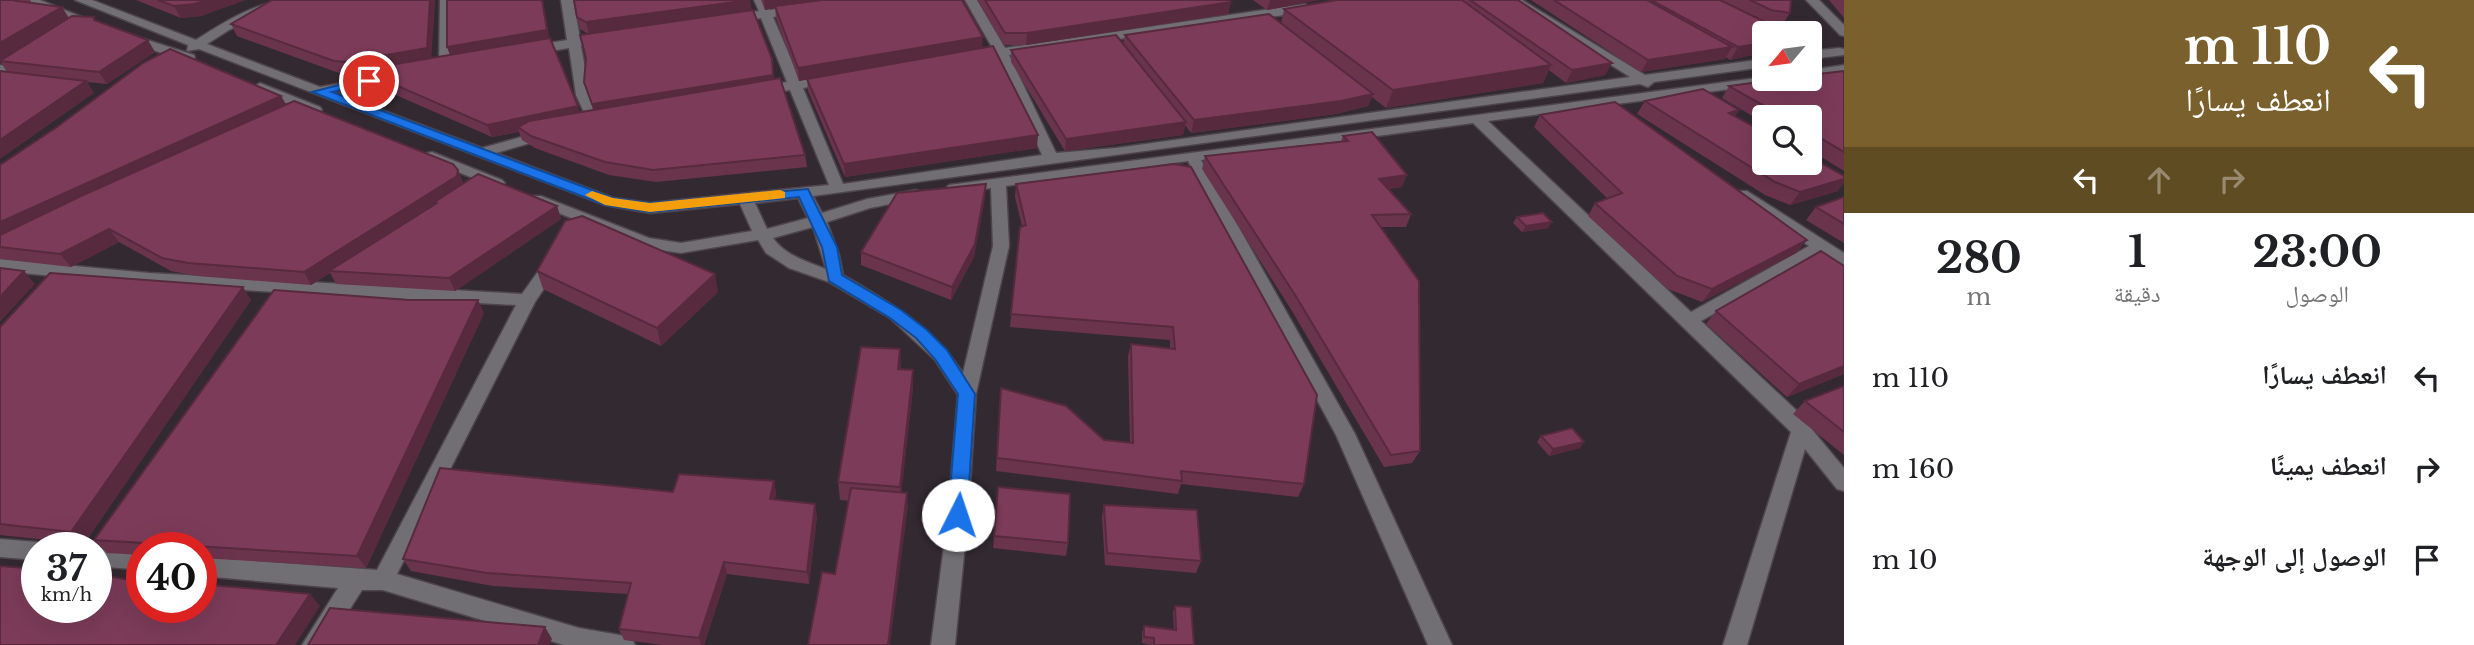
<!DOCTYPE html>
<html lang="ar">
<meta charset="utf-8">
<style>
body{margin:0;font-family:"Libre Baskerville","Noto Naskh Arabic",serif;background:#f2f2f2;color:#202124;direction:rtl;height:100vh;display:flex;flex-direction:column;font-size:26px;white-space:nowrap}
*{box-sizing:border-box;margin:0}
p{font-size:23px;color:#757577}
.icon{flex:none;width:38px;height:38px;fill:none;stroke:currentColor;stroke-width:2;stroke-linecap:round;stroke-linejoin:round}
.map{position:relative;flex:1;overflow:hidden;direction:ltr}
.panel{display:flex;flex-direction:column;background:#fff;width:630px}
.panel>*{flex:none}
.banner{background:#79602c;color:#fff;overflow:hidden}
.needle{width:46px;rotate:241deg}
.tools{position:absolute;left:1752px;top:21px;display:grid;gap:14px}
.tools a{display:grid;place-items:center;width:70px;height:70px;border-radius:7px;background:#fff;box-shadow:0 7px 28px #0002;font-size:35px}
.speed{position:absolute;left:21px;top:532px;display:flex;gap:14px;font-size:35px;font-weight:700;text-align:center}
.speed>*{display:grid;place-content:center;width:91px;height:91px;border-radius:50%;background:#fff;box-shadow:0 7px 28px #0002;line-height:1}
.speed small{font-size:18px;font-weight:400}
.speed .limit{border:10px solid #d22;background:#fff;color:#111}
.pin{position:absolute;display:grid;place-items:center;width:60px;height:60px;color:#fff;margin:-30px;border:4px solid #fff;border-radius:50%;box-shadow:0 2px 7px #0007}
.me{position:absolute;width:77px;margin:-38px;rotate:4deg;stroke-linejoin:round;filter:drop-shadow(0 0 5px #0008)}
.turn{display:flex;align-items:center;gap:24px;height:147px;padding:0 28px;font-size:32px}
.turn .icon{width:91px;height:91px;stroke-width:2.5}
.turn b{display:block;font-size:49px;line-height:60px}
.lanes{display:flex;align-items:center;height:66px;padding:0 28px;background:#0003;justify-content:center;gap:35px;direction:ltr}
.lanes .off{opacity:.35}
.eta{display:flex;justify-content:space-evenly;align-items:center;height:119px;text-align:center}
.eta b{font-size:42px;font-weight:700;line-height:49px}
ul{padding:0;list-style:none}
li{display:flex;align-items:center;gap:21px;height:91px;padding:0 28px}
li div{flex:1}
li b{display:block;font-size:26px}
li em{font-style:normal}
main{display:flex;flex:1;min-height:0}
.map>svg:first-child{display:block}
</style>
<main>
<section class="panel">
<div class="banner">
<div class="turn"><svg class="icon" aria-label="left" viewBox="0 0 24 24"><path d="M17 20v-9H6M10 6l-5 5 5 5"/></svg><div><b>110 m</b>انعطف يسارًا</div></div>
<div class="lanes"><svg class="icon" aria-label="left" viewBox="0 0 24 24"><path d="M17 20v-9H6M10 6l-5 5 5 5"/></svg><svg class="icon off" aria-label="ahead" viewBox="0 0 24 24"><path d="M12 20V5M6 11l6-6 6 6"/></svg><svg class="icon off" aria-label="right" viewBox="0 0 24 24"><path d="M7 20v-9h11M14 6l5 5-5 5"/></svg></div>
</div>
<div class="eta">
<div><b>23:00</b><p>الوصول</p></div>
<div><b>1</b><p>دقيقة</p></div>
<div><b>280</b><p>m</p></div>
</div>
<ul>
<li><svg class="icon" aria-label="left" viewBox="0 0 24 24"><path d="M17 20v-9H6M10 6l-5 5 5 5"/></svg><div><b>انعطف يسارًا</b></div><em>110 m</em></li>
<li><svg class="icon" aria-label="right" viewBox="0 0 24 24"><path d="M7 20v-9h11M14 6l5 5-5 5"/></svg><div><b>انعطف يمينًا</b></div><em>160 m</em></li>
<li><svg class="icon" aria-label="arrive" viewBox="0 0 24 24"><path d="M6 21V4h12l-3 4 3 4H6"/></svg><div><b>الوصول إلى الوجهة</b></div><em>10 m</em></li>
</ul>
</section>
<div class="map">
<svg width="1844" height="645" viewBox="0 0 1844 645">
<rect width="100%" height="100%" fill="#332a31"/>
<g fill="none" stroke-linecap="round" stroke-linejoin="round">
<defs>
<g id="minor">
<polygon points="23,0 40,0 99,24 93,28 89,27"/>
<path d="M 75,0 L 92,0 L 196,40 C 224,22 259,0 292,0 L 229,30 L 207,44 L 320,87 L 394,74 L 394,80 L 334,92 L 482,148 L 546,130 L 551,131 L 551,137 L 496,153 L 613,198 L 650,203 L 829,185 L 790,90 L 759,95 L 752,91 L 754,88 L 787,82 L 761,18 L 733,23 L 727,19 L 733,15 L 759,11 L 754,0 L 766,0 L 770,10 L 798,5 L 804,9 L 798,13 L 773,17 L 800,80 L 831,75 L 838,79 L 836,82 L 803,88 L 843,184 L 1042,155 L 997,56 L 973,60 L 967,56 L 968,53 L 993,49 L 965,0 L 977,0 L 1005,48 L 1305,4 L 1311,8 L 1305,12 L 1009,55 L 1056,153 L 1116,148 L 1630,77 L 1508,0 L 1522,0 L 1645,75 L 1764,59 L 1764,67 L 1654,82 L 1648,87 L 1640,84 L 813,196 L 822,213 L 867,199 L 916,190 L 921,192 L 924,195 L 921,198 L 870,208 L 827,222 L 839,255 L 843,275 C 892,304 930,325 963,373 L 993,246 L 991,188 L 954,193 L 946,188 L 949,185 L 1764,77 L 1764,79 L 1782,79 L 1776,83 L 1488,121 L 1691,312 L 1809,246 L 1737,197 L 1734,194 L 1737,191 L 1747,191 L 1844,253 L 1844,266 L 1821,253 L 1701,321 L 1795,409 L 1844,468 L 1844,491 L 1837,489 L 1805,449 L 1747,645 L 1723,645 L 1791,432 L 1473,123 L 1201,160 L 1355,434 L 1452,645 L 1428,645 L 1336,435 L 1188,161 L 1006,186 L 1009,246 L 976,394 L 968,515 L 955,645 L 931,645 L 948,515 L 958,395 L 935,360 L 890,318 L 829,282 L 789,268 L 766,253 L 758,240 L 681,253 L 646,248 L 531,202 L 528,199 L 531,196 L 541,196 L 649,238 L 681,243 L 752,231 L 740,204 L 650,213 L 605,205 L 199,49 L 187,51 L 188,45 ZM 798,198 L 808,218 L 767,229 L 755,203 ZM 813,227 L 826,269 C 807,262 785,255 773,238 Z"/>
<polygon points="440,0 452,0 453,65 434,71 427,67 439,62"/>
<polygon points="561,0 573,0 580,38 605,34 611,38 609,41 581,46 590,95 601,120 599,123 589,123 576,95 569,48 532,54 526,50 532,46 567,40"/>
<polygon points="1806,0 1819,0 1844,25 1844,36 1840,35"/>
<polygon points="129,34 194,55 195,58 189,62 125,41 123,38"/>
<polygon points="1839,48 1844,49 1844,55 1810,59 1810,51"/>
<polygon points="0,65 11,67 13,70 6,74 0,73"/>
<polygon points="1844,65 1844,73 1810,78 1810,70"/>
<polygon points="260,83 320,107 322,110 315,114 310,113 255,90 253,87"/>
<polygon points="432,152 502,180 505,183 497,188 492,186 427,159 425,156 427,153"/>
<polygon points="553,258 561,263 535,302 397,574 579,628 631,637 635,645 564,645 383,590 362,590 327,645 302,645 338,588 201,576 201,557 377,570 516,305 149,285 0,271 0,259 149,273 522,294 547,259"/>
<polygon points="0,539 37,542 46,548 37,548 37,560 0,557"/>
<polygon points="96,548 142,552 142,570 96,566"/>
</g>
</defs>
<!-- minor casing -->
<use href="#minor" stroke="#4e454c" stroke-width="3"/>
<!-- minor -->
<use href="#minor" fill="#726f74" fill-rule="evenodd"/>
</g>
<!-- wall -->
<g fill="#6b344d">
<polygon points="0,0 30,0 32,3 62,7 69,18 96,21 155,52 107,84 87,82 94,93 7,72 0,61 34,40 0,60"/>
<polygon points="136,0 245,0 201,16 181,18"/>
<polygon points="272,0 435,0 431,58 450,55 447,47 549,38 580,113 593,110 584,82 588,34 580,29 577,17 750,0 751,11 774,79 805,155 807,167 656,182 609,175 535,148 522,140 519,132 492,137 366,82 362,73 351,74 339,73 237,36 231,24"/>
<polygon points="761,0 962,0 982,48 1037,148 845,177 808,91 807,79 799,81 776,18 775,8 765,10"/>
<polygon points="977,0 1228,0 1231,2 1228,14 1026,45 1004,45"/>
<polygon points="1253,0 1319,0 1267,10"/>
<polygon points="1337,0 1518,0 1612,63 1605,75 1566,83 1549,70 1543,83 1386,108 1372,97 1368,106 1336,114 1191,133 1185,125 1183,135 1065,151 1011,62 1011,50 1123,44 1125,35 1281,23 1284,9"/>
<polygon points="1531,0 1791,0 1790,13 1782,25 1765,22 1764,52 1757,54 1730,60 1726,57 1725,59 1641,72"/>
<polygon points="1829,0 1844,0 1844,18"/>
<polygon points="1844,71 1844,171 1810,150 1810,117 1764,117 1764,123 1722,98 1729,86"/>
<polygon points="281,96 286,105 463,182 463,184 557,206 561,219 455,291 336,284 330,273 311,285 197,276 171,271 119,242 71,267 0,259 0,165"/>
<polygon points="1645,101 1739,110 1735,116 1838,191 1790,205 1765,195 1637,114"/>
<polygon points="1540,115 1807,240 1796,253 1702,302 1668,289 1588,216 1595,203 1607,198 1534,127"/>
<polygon points="1343,136 1402,187 1389,189 1411,214 1406,227 1381,227 1420,451 1412,463 1384,467 1292,311 1202,169 1205,156 1341,141"/>
<polygon points="1174,164 1304,484 1298,497 1181,484 1178,494 996,471 1001,388 1104,440 1130,442 1128,356 1131,344 1170,348 1170,340 1010,327 1020,227 1022,226 1015,197 1016,184"/>
<polygon points="985,197 974,257 951,300 861,265 861,252"/>
<polygon points="1844,197 1844,243 1806,220 1816,207"/>
<polygon points="1517,217 1548,228 1522,232 1513,223"/>
<polygon points="537,271 718,292 661,346 543,289"/>
<polygon points="251,300 84,544 0,535 0,327"/>
<polygon points="1716,311 1844,374 1787,397 1706,324"/>
<polygon points="484,313 366,568 201,558 201,548 142,548 142,555 107,553 94,540"/>
<polygon points="900,369 913,388 901,493 908,506 840,500 838,482"/>
<polygon points="1844,386 1844,455 1793,414 1805,401"/>
<polygon points="1541,436 1580,448 1549,456 1537,442"/>
<polygon points="774,481 776,494 775,499 817,516 809,584 727,574 704,645 663,645 624,640 619,629 628,594 493,586 411,571 403,559 673,492"/>
<polygon points="998,487 1068,543 1066,556 993,548"/>
<polygon points="1104,505 1201,561 1196,573 1105,565 1102,517"/>
<polygon points="1175,606 1194,645 1152,645 1142,643 1142,632 1144,626 1174,630 1173,612"/>
</g>
<!-- shaded-wall -->
<g fill="#572a3e">
<polygon points="207,0 245,0 201,16 181,18 174,6"/>
<polygon points="430,0 435,0 431,60 361,70 362,73 351,74 346,62"/>
<polygon points="542,0 543,0 550,42 452,59 447,47"/>
<polygon points="750,0 752,12 589,34 586,22"/>
<polygon points="764,0 821,0 765,10"/>
<polygon points="1270,0 1319,0 1267,10"/>
<polygon points="1231,2 1228,14 1026,45 1027,33"/>
<polygon points="62,7 69,19 0,60 0,43"/>
<polygon points="983,37 982,49 799,81 798,68"/>
<polygon points="148,40 155,52 107,84 99,72"/>
<polygon points="1764,43 1764,52 1757,54 1730,60 1738,47"/>
<polygon points="1732,47 1725,59 1641,72 1648,60"/>
<polygon points="772,59 775,87 595,116 592,104"/>
<polygon points="1612,63 1605,75 1566,83 1572,70"/>
<polygon points="1551,65 1543,83 1386,108 1393,90"/>
<polygon points="86,81 94,93 0,159 0,140"/>
<polygon points="1373,94 1368,106 1336,114 1191,133 1194,120"/>
<polygon points="281,96 288,108 0,240 0,222"/>
<polygon points="578,106 581,119 518,127 519,132 492,137 487,125"/>
<polygon points="1739,110 1731,122 1729,113"/>
<polygon points="1186,122 1183,135 1065,151 1066,139"/>
<polygon points="1038,135 1037,148 845,177 844,164"/>
<polygon points="458,170 463,182 462,188 329,271 330,273 311,285 304,272"/>
<polygon points="1407,175 1402,187 1374,191 1379,179"/>
<polygon points="1844,179 1844,183 1838,191 1790,205 1800,192"/>
<polygon points="986,184 985,197 974,257 951,300 952,287"/>
<polygon points="557,206 561,219 455,291 449,278"/>
<polygon points="1552,222 1548,228 1522,232 1526,226"/>
<polygon points="109,229 119,242 71,267 60,254"/>
<polygon points="1807,240 1796,253 1702,302 1712,289"/>
<polygon points="24,271 35,284 0,322 0,297"/>
<polygon points="715,274 718,292 661,346 657,328"/>
<polygon points="243,287 251,300 84,544 71,532"/>
<polygon points="478,300 484,313 366,568 357,556"/>
<polygon points="900,349 901,367 898,387 898,369"/>
<polygon points="1844,366 1844,374 1787,397 1799,384"/>
<polygon points="913,370 913,388 900,504 900,487"/>
<polygon points="1584,442 1580,448 1549,456 1553,449"/>
<polygon points="774,481 776,494 772,512 770,499"/>
<polygon points="907,493 908,506 890,645 888,645"/>
<polygon points="815,504 817,516 809,584 807,572"/>
<polygon points="724,562 727,574 704,645 701,645 699,638"/>
<polygon points="310,594 320,606 295,645 276,645"/>
<polygon points="545,627 552,639 549,645 538,645"/>
</g>
<!-- building -->
<g fill="#7c3c59" stroke="#572a3e" stroke-width="2">
<polygon points="0,0 19,0 17,1 62,7 0,43"/>
<polygon points="158,0 207,0 194,4 174,6"/>
<polygon points="272,0 430,0 427,48 346,62 334,61 231,24"/>
<polygon points="447,0 542,0 547,30 447,47"/>
<polygon points="574,0 750,0 586,22 577,17"/>
<polygon points="822,0 962,0 983,37 798,68 775,6"/>
<polygon points="985,0 1228,0 1231,2 1027,33 1005,33"/>
<polygon points="1337,0 1462,0 1551,65 1393,90 1284,9"/>
<polygon points="1470,0 1518,0 1612,63 1572,70"/>
<polygon points="1554,0 1647,0 1732,47 1648,60"/>
<polygon points="1651,0 1720,0 1788,33 1764,33 1764,43 1738,47"/>
<polygon points="1750,0 1791,0 1790,13 1771,10"/>
<polygon points="753,10 772,59 773,75 592,104 584,82 586,58 580,35"/>
<polygon points="1269,14 1373,94 1341,101 1194,120 1125,35"/>
<polygon points="72,16 94,17 94,20 148,40 99,72 0,61"/>
<polygon points="1116,35 1186,122 1066,139 1011,50"/>
<polygon points="550,38 578,106 487,125 361,70"/>
<polygon points="993,46 1038,135 844,164 807,79"/>
<polygon points="170,49 281,96 0,222 0,165 57,127 143,63"/>
<polygon points="0,71 86,81 0,140"/>
<polygon points="1844,71 1844,152 1810,132 1810,117 1784,117 1729,86 1782,79 1810,79 1810,75"/>
<polygon points="780,78 805,155 653,170 605,162 531,136 518,127 529,121"/>
<polygon points="1703,89 1739,110 1729,113 1764,132 1764,163 1810,163 1810,157 1844,176 1844,179 1800,192 1775,182 1645,101"/>
<polygon points="294,101 453,164 458,170 457,176 304,272 188,263 162,258 109,229 60,254 0,247 0,235 81,196"/>
<polygon points="1615,102 1807,240 1712,289 1677,276 1595,203 1622,193 1540,115"/>
<polygon points="1372,132 1407,175 1379,179 1411,214 1372,215 1419,281 1420,451 1391,455 1297,298 1205,156 1348,141 1343,136"/>
<polygon points="1174,164 1191,167 1317,395 1304,484 1181,471 1182,481 997,458 1001,388 1066,406 1104,440 1133,443 1131,344 1175,349 1173,327 1011,314 1020,227 1026,225 1016,184"/>
<polygon points="478,174 557,206 449,278 329,271 437,203 436,201"/>
<polygon points="986,184 975,244 952,287 861,252 897,193"/>
<polygon points="1844,197 1844,224 1816,207"/>
<polygon points="1543,213 1552,222 1526,226 1517,217"/>
<polygon points="582,216 715,274 657,328 537,271 565,221"/>
<polygon points="1821,251 1844,266 1844,366 1799,384 1716,311"/>
<polygon points="0,268 24,271 0,297"/>
<polygon points="50,273 243,287 71,532 0,524 0,327"/>
<polygon points="274,290 409,300 478,300 357,556 94,540"/>
<polygon points="861,347 900,349 898,369 913,370 900,487 838,482"/>
<polygon points="1844,386 1844,432 1805,401"/>
<polygon points="1572,428 1584,442 1553,449 1541,436"/>
<polygon points="440,468 673,492 679,474 774,481 770,499 815,504 807,572 724,562 699,638 619,629 631,583 487,573 403,559"/>
<polygon points="998,487 1070,494 1068,543 994,536"/>
<polygon points="851,488 907,493 888,645 808,645 822,572 835,574"/>
<polygon points="1104,505 1197,510 1201,561 1107,553"/>
<polygon points="0,566 37,569 37,607 96,607 96,574 142,582 142,607 201,607 201,584 310,594 276,645 0,645"/>
<polygon points="1175,606 1191,607 1194,645 1154,645 1154,638 1144,637 1144,626 1176,630"/>
<polygon points="330,608 545,627 538,645 308,645"/>
</g>
<!-- route -->
<polygon fill="#1a73e8" stroke="#114b97" stroke-width="2" points="369,77 375,81 374,83 332,92 613,198 650,203 808,189 837,247 842,275 901,310 927,330 947,350 975,394 967,515 964,521 958,523 951,521 948,515 958,394 935,359 916,338 890,318 829,281 822,247 799,197 650,212 605,205 312,92"/>
<!-- slow -->
<polygon fill="#f59e0b" points="780,190 785,192 785,198 650,212 605,205 585,195 592,191 613,198 650,203"/>
</svg>
<div class="tools">
<a><svg class="needle" viewBox="-14 -14 28 28"><path d="M0-13l5 13h-10z" fill="#e53935"/><path d="M0 13l5-13h-10z" fill="#757577"/></svg></a>
<a><svg class="icon" aria-label="search" viewBox="0 0 24 24"><circle cx="10" cy="10" r="6"/><path d="M15 15l6 6"/></svg></a>
</div>
<div class="speed"><div>37<small>km/h</small></div><div class="limit">40</div></div>
<div class="pin" style="left:369px;top:81px;background:#d93025"><svg class="icon" aria-label="arrive" viewBox="0 0 24 24"><path d="M6 21V4h12l-3 4 3 4H6"/></svg></div>
<svg class="me" style="left:958px;top:515px" viewBox="-20 -20 40 40"><circle r="19" fill="#fff"/><path d="M0-13L10 11 0 6-10 11z" fill="#1a73e8"/></svg>
</div>
</main>
